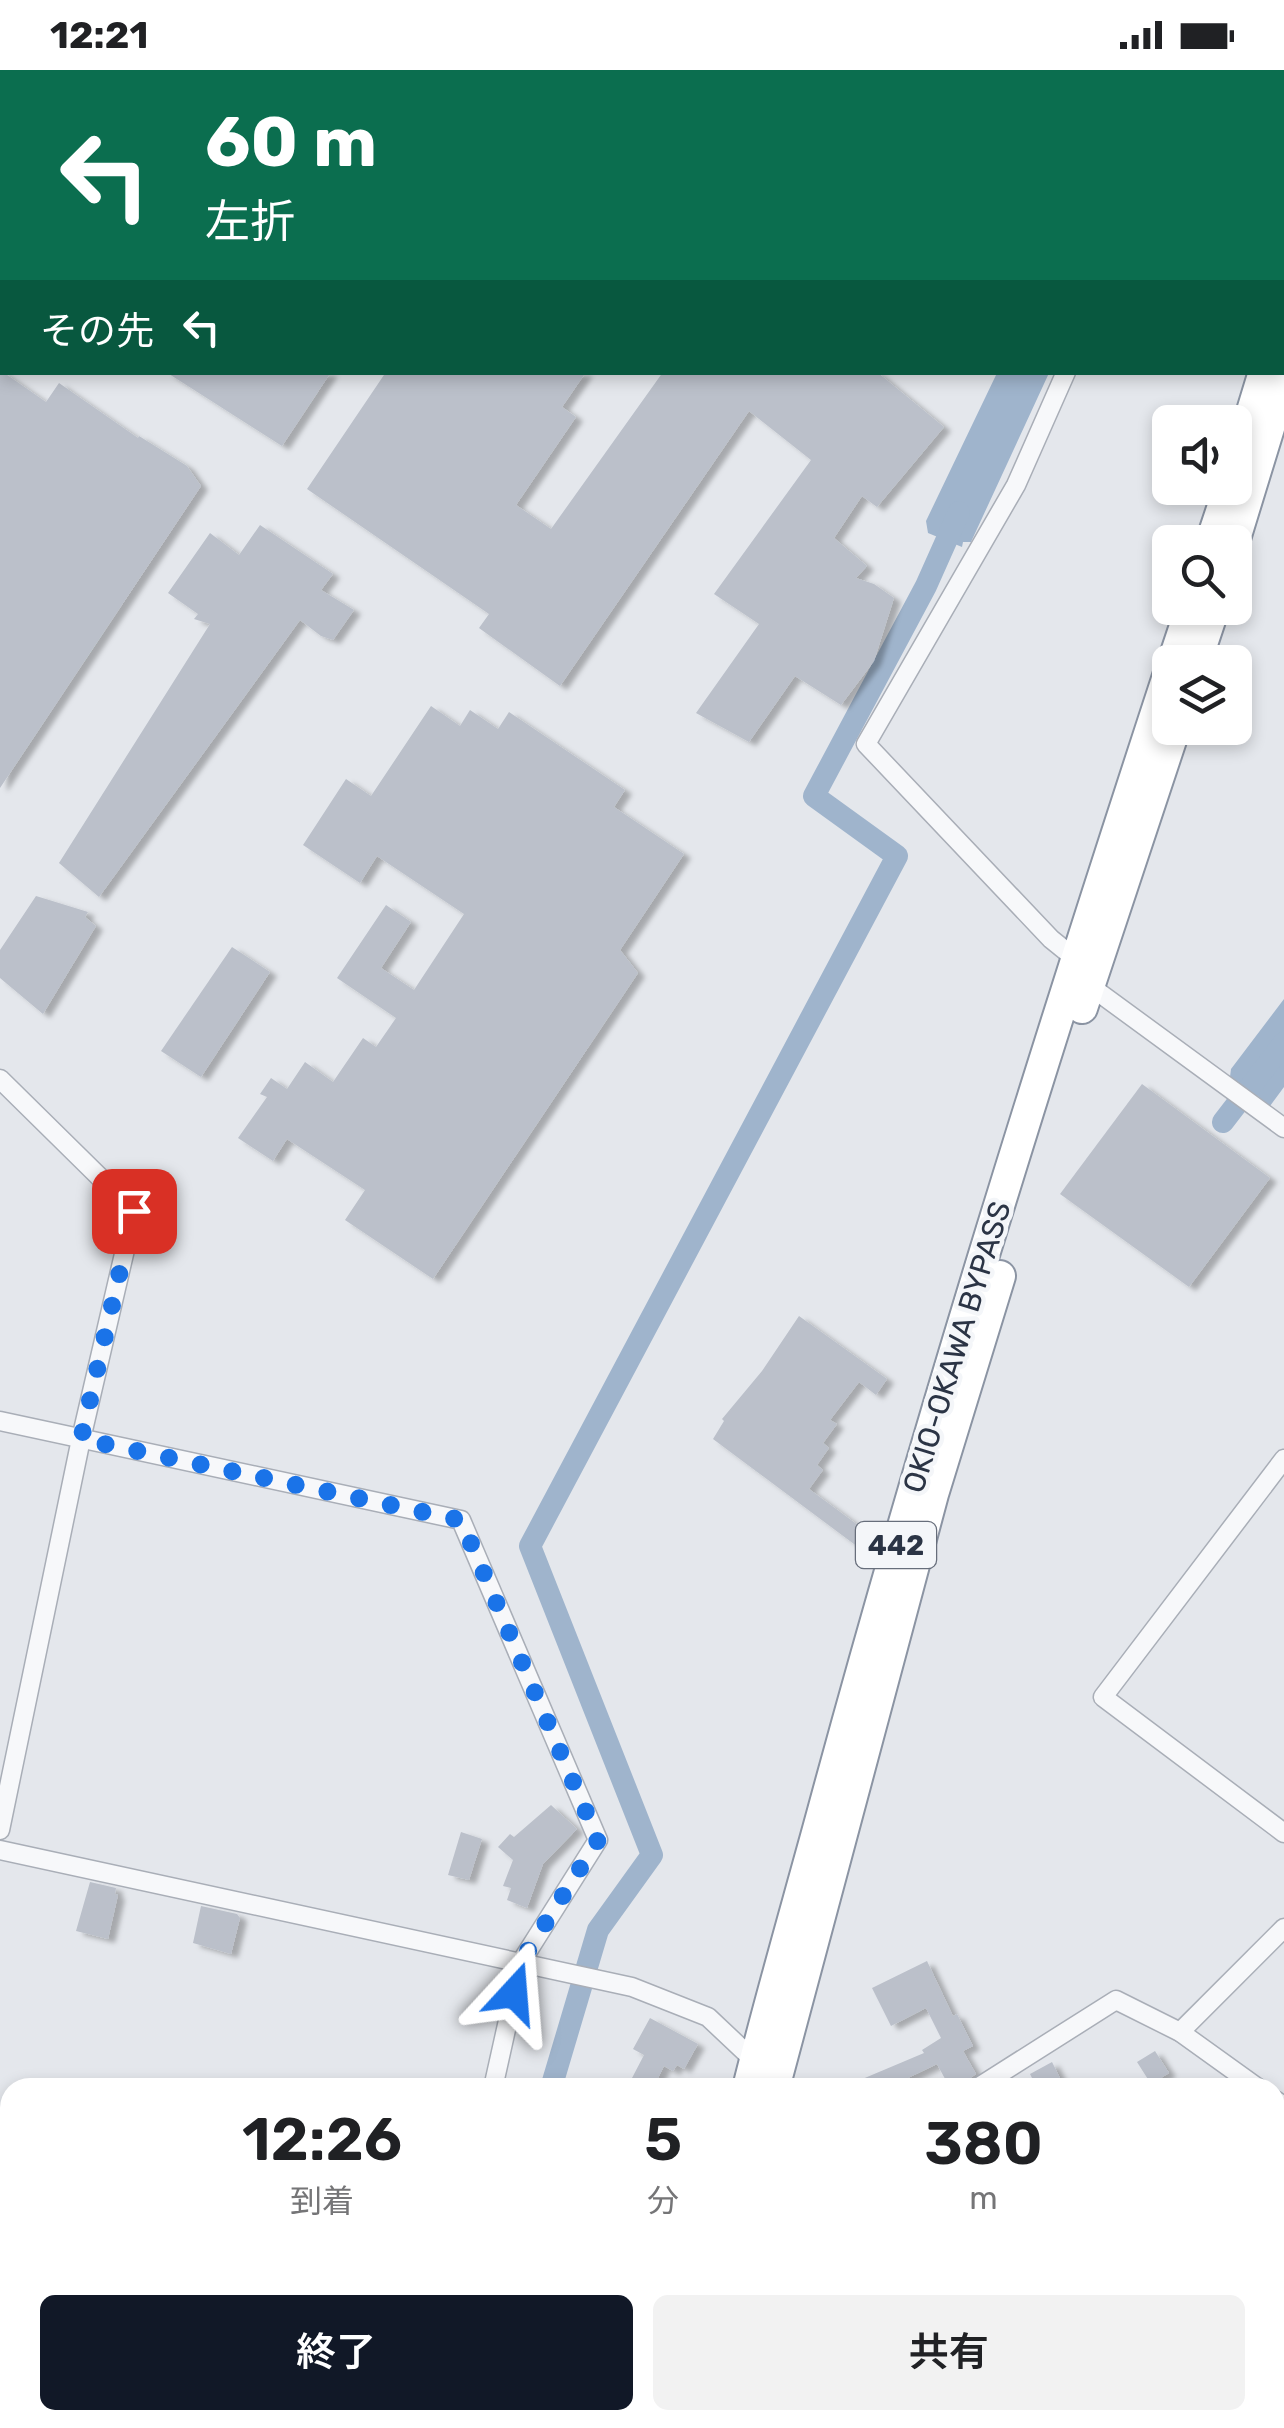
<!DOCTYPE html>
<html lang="ja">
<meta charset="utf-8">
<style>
body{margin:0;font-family:Rubik,"Noto Sans JP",sans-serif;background:#f2f2f2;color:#202124;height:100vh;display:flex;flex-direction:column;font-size:38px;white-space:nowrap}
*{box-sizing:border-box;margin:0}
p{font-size:32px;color:#757577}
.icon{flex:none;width:55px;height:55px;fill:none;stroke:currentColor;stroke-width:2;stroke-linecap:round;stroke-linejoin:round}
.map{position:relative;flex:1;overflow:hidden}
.panel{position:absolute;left:0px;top:2008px;width:1285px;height:352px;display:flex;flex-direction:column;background:#fff;border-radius:30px 30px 0 0;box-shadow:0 5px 15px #0003}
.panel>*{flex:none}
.banner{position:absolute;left:0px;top:0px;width:1285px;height:305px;box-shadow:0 5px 15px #0003;background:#0b6e4f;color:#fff;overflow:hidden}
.tools{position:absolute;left:1152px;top:335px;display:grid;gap:20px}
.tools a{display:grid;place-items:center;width:100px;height:100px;border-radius:15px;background:#fff;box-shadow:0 5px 15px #0003;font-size:50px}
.pin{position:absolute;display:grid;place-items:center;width:85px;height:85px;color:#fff;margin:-42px;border-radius:20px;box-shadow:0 5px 15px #0006}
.me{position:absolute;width:110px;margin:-55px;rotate:19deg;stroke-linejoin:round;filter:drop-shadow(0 0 8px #0008)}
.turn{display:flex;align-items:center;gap:35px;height:210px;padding:0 40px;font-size:45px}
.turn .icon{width:130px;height:130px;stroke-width:2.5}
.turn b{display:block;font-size:70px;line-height:85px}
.then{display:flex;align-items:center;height:95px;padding:0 40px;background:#0003;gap:20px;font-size:38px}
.eta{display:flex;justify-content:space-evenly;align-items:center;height:170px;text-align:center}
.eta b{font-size:60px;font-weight:600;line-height:70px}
.button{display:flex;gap:20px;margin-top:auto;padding:20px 40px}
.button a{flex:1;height:115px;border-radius:15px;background:#111827;color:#fff;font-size:40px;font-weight:600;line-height:115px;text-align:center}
.button a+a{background:#f2f2f2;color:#202124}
.status{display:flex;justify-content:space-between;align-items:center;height:70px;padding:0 50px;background:#fff;direction:ltr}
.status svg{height:28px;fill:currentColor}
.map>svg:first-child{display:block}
</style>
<div class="status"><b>12:21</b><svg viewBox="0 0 49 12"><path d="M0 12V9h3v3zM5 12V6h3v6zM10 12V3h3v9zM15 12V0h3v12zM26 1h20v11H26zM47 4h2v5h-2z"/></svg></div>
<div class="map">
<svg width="1284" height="2358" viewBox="0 0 1284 2358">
<defs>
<filter id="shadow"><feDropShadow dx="7" dy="4" stdDeviation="2.5" flood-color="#0004"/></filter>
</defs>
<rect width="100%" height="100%" fill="#e4e7ec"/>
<!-- water -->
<g fill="#9fb4cc">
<polygon points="997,303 1049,303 971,472 963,472 962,477 928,463 926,451"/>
<polygon points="1284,929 1284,1017 1270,1036 1255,1024 1250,1030 1244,1019 1230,1007 1231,999"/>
</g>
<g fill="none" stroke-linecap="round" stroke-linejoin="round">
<!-- canal -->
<g stroke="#9fb4cc" stroke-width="22">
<polyline points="1223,1052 1284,973"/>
<polyline points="551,2018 598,1860 652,1785 530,1476 897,786 814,726 926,516 959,442"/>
<polyline points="459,2358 460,2350"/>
</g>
</g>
<!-- building -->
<g fill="#bbc0ca" filter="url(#shadow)">
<polygon points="0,300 46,332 59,313 138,368 139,366 187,396 201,416 0,718"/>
<polygon points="166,302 331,302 282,376"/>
<polygon points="386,302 586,302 562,337 576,347 516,435 551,459 663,302 877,302 944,357 877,437 862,426 834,468 867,496 856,508 874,514 894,528 874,591 841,635 795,606 749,672 696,643 759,554 714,524 811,390 749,341 560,616 479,558 489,544 307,419"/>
<polygon points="260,455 333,504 321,520 354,540 333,570 321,566 300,550 99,827 59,793 210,554 194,549 198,544 168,523 210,463 239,485"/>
<polygon points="431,636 460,656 470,640 498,659 509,642 625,720 614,737 684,784 620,880 638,903 433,1209 345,1150 365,1120 287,1069 273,1091 238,1068 267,1027 260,1024 271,1008 287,1019 305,992 333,1012 363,968 376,977 396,948 337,908 386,835 411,852 381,898 414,920 464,844 377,786 360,813 303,775 346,709 371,726"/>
<polygon points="36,826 88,842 85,847 96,856 43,944 0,908 0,880"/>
<polygon points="232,877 270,902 201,1007 161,981"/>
<polygon points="1142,1014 1270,1108 1189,1217 1060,1124"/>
<polygon points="799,1246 887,1309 876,1325 859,1312 830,1350 837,1354 823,1373 829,1378 817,1395 823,1400 809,1419 870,1464 858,1477 713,1369 724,1351 722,1349 762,1301"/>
<polygon points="551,1735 577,1759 543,1794 527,1838 507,1830 511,1818 503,1816 513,1790 498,1777 510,1764 514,1767"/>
<polygon points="461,1762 482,1769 469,1810 448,1805"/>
<polygon points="90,1812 116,1818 115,1824 118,1825 108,1869 76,1861"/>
<polygon points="201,1836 237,1844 240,1848 231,1884 193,1873"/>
<polygon points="927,1891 953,1946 957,1944 973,1976 963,1981 976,2004 966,2011 965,2018 950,2018 937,1994 887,2018 841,2018 924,1983 922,1980 941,1968 926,1938 891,1956 872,1918"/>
<polygon points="650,1948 698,1974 684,1999 677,1995 673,2001 664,1996 653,2018 633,2018 637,2010 632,2008 644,1985 633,1979"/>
<polygon points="1155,1981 1169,2003 1151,2014 1137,1992"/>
<polygon points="1052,1992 1065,2018 1037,2018 1030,2004"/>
</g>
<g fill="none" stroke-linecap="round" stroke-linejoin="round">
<defs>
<g id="minor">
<polyline points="1002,0 1004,2"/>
<polyline points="1066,302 1016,415 866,674 1051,869 1077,890 1090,916 1284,1058"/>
<polyline points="0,1009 134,1141 81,1369 0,1760"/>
<polyline points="0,1351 461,1450 598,1770 521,1892 493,2018"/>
<polyline points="1284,1389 1103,1627 1284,1763"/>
<polyline points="0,1780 632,1917 708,1947 760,1996"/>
<polyline points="1180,1962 1284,1858"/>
<polyline points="977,2018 1116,1930 1180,1962 1258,2018"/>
<polyline points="1275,2030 1284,2036"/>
<polyline points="727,2350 734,2358"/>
<polyline points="418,2358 420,2350"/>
</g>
<polyline id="tertiary" points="1123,2350 1132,2358"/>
<g id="trunk">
<polyline points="1282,241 1284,236"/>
<polyline points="1235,397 1264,302"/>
<polyline points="1211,472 1229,418"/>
<polyline points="1234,472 1284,309"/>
<polyline points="1173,592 1191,538"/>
<polyline points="1196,592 1214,538"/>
<polyline points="1082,938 1175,658"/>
<path d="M 748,2018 C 771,1925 798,1833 823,1741 C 927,1357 1046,978 1170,600"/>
<polyline points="774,2018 933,1424 1000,1206"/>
<polyline points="663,2358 665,2350"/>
<polyline points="694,2358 696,2350"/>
</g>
</defs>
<!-- minor casing -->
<use href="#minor" stroke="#a9aeb7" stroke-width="21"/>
<!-- tertiary casing -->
<use href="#tertiary" stroke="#a9aeb7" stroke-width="26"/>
<!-- trunk casing -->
<use href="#trunk" stroke="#8b94a3" stroke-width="34"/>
<!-- minor -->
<use href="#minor" stroke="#f7f8fa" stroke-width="18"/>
<!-- tertiary -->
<use href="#tertiary" stroke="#f7f8fa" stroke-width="22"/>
<!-- trunk -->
<use href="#trunk" stroke="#fff" stroke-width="30"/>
</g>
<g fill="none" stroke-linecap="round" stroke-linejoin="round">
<!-- route -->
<polyline stroke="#1a73e8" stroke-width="18" stroke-dasharray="0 32.4" points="134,1141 81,1369 461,1450 598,1770 521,1892 514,1923"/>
</g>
<g text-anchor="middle" stroke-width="9" stroke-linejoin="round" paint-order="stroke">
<!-- shield labels -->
<rect fill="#f4f6f9" stroke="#676e7b" stroke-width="2.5" x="856" y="1452" width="80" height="46" rx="8"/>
<g font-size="28" font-weight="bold" fill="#2b3445">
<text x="896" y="1485">442</text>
</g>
<!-- street labels -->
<g font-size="30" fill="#2b3445" stroke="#f4f6f9">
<text transform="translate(957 1277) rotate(-73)" y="10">OKIO-OKAWA BYPASS</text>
</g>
</g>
</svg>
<div class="tools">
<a><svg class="icon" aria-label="sound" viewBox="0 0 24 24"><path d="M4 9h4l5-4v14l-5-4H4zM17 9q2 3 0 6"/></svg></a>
<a><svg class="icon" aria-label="search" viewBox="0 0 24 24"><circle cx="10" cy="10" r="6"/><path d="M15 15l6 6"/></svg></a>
<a><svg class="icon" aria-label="layers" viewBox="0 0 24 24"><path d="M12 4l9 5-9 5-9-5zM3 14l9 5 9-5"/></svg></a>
</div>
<div class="pin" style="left:134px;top:1141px;background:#d93025"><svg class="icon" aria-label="arrive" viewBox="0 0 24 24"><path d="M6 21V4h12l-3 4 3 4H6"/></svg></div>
<svg class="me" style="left:514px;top:1923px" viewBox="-20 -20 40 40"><path d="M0-17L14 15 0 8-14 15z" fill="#1a73e8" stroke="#fff" stroke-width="4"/></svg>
<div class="banner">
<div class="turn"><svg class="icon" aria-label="left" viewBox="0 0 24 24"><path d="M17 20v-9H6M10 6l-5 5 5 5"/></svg><div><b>60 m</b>左折</div></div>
<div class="then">その先<svg class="icon" aria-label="left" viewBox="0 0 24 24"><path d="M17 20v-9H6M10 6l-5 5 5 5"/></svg></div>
</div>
<section class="panel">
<div class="eta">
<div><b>12:26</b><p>到着</p></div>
<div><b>5</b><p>分</p></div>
<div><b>380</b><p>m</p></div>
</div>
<div class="button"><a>終了</a><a>共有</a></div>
</section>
</div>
